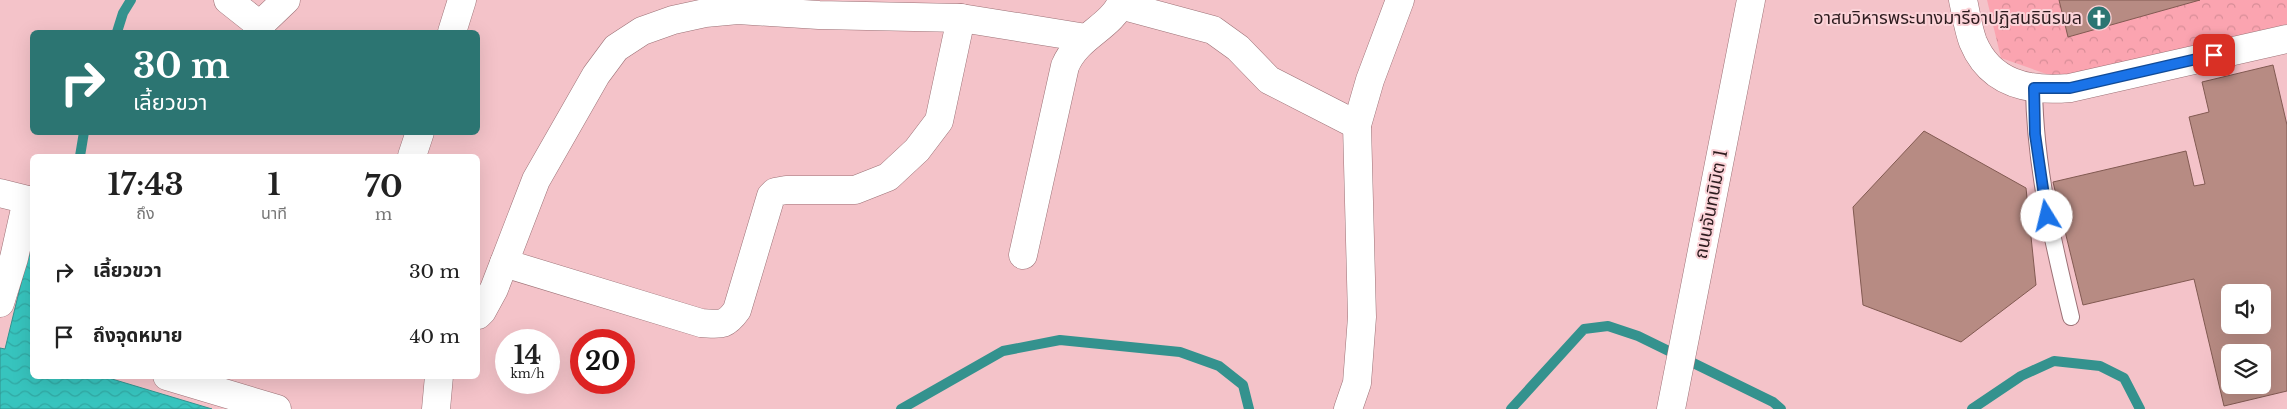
<!DOCTYPE html>
<html lang="th">
<meta charset="utf-8">
<style>
body{margin:0;font-family:"Libre Baskerville","Noto Sans Thai",serif;background:#f6f6f6;color:#222;height:100vh;display:flex;flex-direction:column;font-size:19px;white-space:nowrap}
*{box-sizing:border-box;margin:0}
p{font-size:16px;color:#767676}
.icon{flex:none;width:28px;height:28px;fill:none;stroke:currentColor;stroke-width:2;stroke-linecap:round;stroke-linejoin:round}
.map{position:relative;flex:1;overflow:hidden}
.sheet{position:absolute;left:30px;top:154px;width:450px;height:225px;display:flex;flex-direction:column;background:#fff;border-radius:8px;box-shadow:0 5px 20px #0002}
.sheet>*{flex:none}
.banner{position:absolute;left:30px;top:30px;width:450px;height:105px;border-radius:8px;box-shadow:0 5px 20px #0002;background:#2c7572;color:#fff;overflow:hidden}
.buttons{position:absolute;left:2221px;top:284px;display:grid;gap:10px}
.buttons a{display:grid;place-items:center;width:50px;height:50px;border-radius:8px;background:#fff;box-shadow:0 5px 20px #0002;font-size:25px}
.speed{position:absolute;left:495px;top:329px;display:flex;gap:10px;font-size:25px;font-weight:700;text-align:center}
.speed>*{display:grid;place-content:center;width:65px;height:65px;border-radius:50%;background:#fff;box-shadow:0 5px 20px #0002;line-height:1}
.speed small{font-size:12px;font-weight:400}
.speed .limit{border:8px solid #d22;background:#fff;color:#111}
.pin{position:absolute;display:grid;place-items:center;width:42px;height:42px;color:#fff;margin:-21px;border-radius:10px;box-shadow:0 2px 8px #0006}
.me{position:absolute;width:55px;margin:-28px;rotate:351deg;stroke-linejoin:round;filter:drop-shadow(0 0 4px #0008)}
.turn{display:flex;align-items:center;gap:18px;height:105px;padding:0 20px;font-size:22px}
.turn .icon{width:65px;height:65px;stroke-width:2.5}
.turn b{display:block;font-size:35px;line-height:42px}
.eta{display:flex;justify-content:space-evenly;align-items:center;height:85px;text-align:center}
.eta b{font-size:30px;font-weight:700;line-height:35px}
ul{padding:0;list-style:none}
li{display:flex;align-items:center;gap:15px;height:65px;padding:0 20px}
li div{flex:1}
li b{display:block;font-size:19px}
li em{font-style:normal}
.map>svg:first-child{display:block}
</style>
<div class="map">
<svg width="2287" height="409" viewBox="0 0 2287 409">
<defs>
<pattern id="forest-crowns" width="20" height="18" patternUnits="userSpaceOnUse" patternTransform="scale(1.25)"><rect width="20" height="18" fill="#fba4b0"/><path d="M2 6a3 3 0 1 1 6 0M12 15a3 3 0 1 1 6 0" fill="none" stroke="#d78d97"/></pattern>
<pattern id="water-waves" width="16" height="10" patternUnits="userSpaceOnUse" patternTransform="scale(1.25)"><rect width="16" height="10" fill="#37c4be"/><path d="M0 5q4-4 8 0t8 0" fill="none" stroke="#31a8a3"/></pattern>
</defs>
<rect width="100%" height="100%" fill="#f4c3c9"/>
<!-- forest -->
<polygon fill="url(#forest-crowns)" points="1987,0 2287,0 2287,24 2058,78 2001,58"/>
<!-- water -->
<polygon fill="url(#water-waves)" stroke="#34928e" points="29,251 32,252 32,376 102,376 212,409 0,409 0,348 5,349"/>
<g fill="none" stroke-linecap="round" stroke-linejoin="round">
<!-- stream -->
<g stroke="#34928e" stroke-width="10">
<polyline points="117,32 123,13 131,0"/>
<polyline points="80,156 84,132"/>
<polyline points="901,409 1003,351 1060,340 1180,352 1219,366 1243,385 1249,409"/>
<polyline points="1511,409 1584,329 1608,326 1638,336 1773,402 1781,409"/>
<polyline points="1972,409 2021,376 2054,361 2100,366 2124,378 2140,409"/>
</g>
</g>
<!-- building -->
<g fill="#b78b83" stroke="#825a52" fill-rule="evenodd">
<polygon points="2059,0 2200,0 2068,37"/>
<path d="M 2273,65 L 2287,125 L 2287,391 L 2224,406 L 2194,279 L 2083,305 L 2053,182 L 2186,151 L 2194,186 L 2205,184 L 2189,117 L 2209,112 L 2202,82 ZM 2230,292 L 2262,292 L 2262,325 L 2230,325 ZM 2230,352 L 2262,352 L 2262,385 L 2230,385 Z"/>
<polygon points="1924,131 2026,188 2036,285 1961,342 1863,305 1853,207"/>
</g>
<g fill="none" stroke-linecap="round" stroke-linejoin="round">
<defs>
<path id="lane" d="M 2034,88 C 2035,167 2053,242 2071,317"/>
<g id="street">
<polyline points="228,0 252,19 263,22 286,0"/>
<path d="M 1963,0 C 1966,13 1968,29 1973,42 C 1990,83 2028,92 2070,88 L 2287,39"/>
<polyline points="1120,5 1213,30 1238,48 1269,80 1357,125"/>
<polyline points="452,32 462,0"/>
<polyline points="412,156 420,132"/>
<polyline points="0,193 32,201"/>
<path d="M 1023,255 L 1065,66 C 1078,35 1110,29 1123,0"/>
<path d="M 504,263 L 701,323 C 720,324 725,327 737,310 L 771,196 L 775,192 L 786,190 L 855,190 L 888,177 L 917,150 L 939,121 L 961,18"/>
<polyline points="0,303 14,258 27,200"/>
<polyline points="478,315 482,311 494,289 536,180 596,75 616,48 642,31 673,20 705,13 738,10 819,15 961,18 1086,38"/>
<polyline points="167,376 277,409"/>
<polyline points="436,409 439,376"/>
<polyline points="1348,409 1357,383 1362,317 1357,125 1370,80 1400,0"/>
<polyline points="1671,409 1751,0"/>
</g>
</defs>
<!-- lane casing -->
<use href="#lane" stroke="#9c7176" stroke-width="18"/>
<!-- street casing -->
<use href="#street" stroke="#9c7176" stroke-width="29"/>
<!-- lane -->
<use href="#lane" stroke="#fff" stroke-width="16"/>
<!-- street -->
<use href="#street" stroke="#fff" stroke-width="28"/>
</g>
<g fill="none" stroke-linecap="round" stroke-linejoin="round">
<defs>
<polyline id="route" points="2047,216 2035,134 2034,88 2070,88 2214,55"/>
</defs>
<!-- route casing -->
<use href="#route" stroke="#114b97" stroke-width="12"/>
<!-- route -->
<use href="#route" stroke="#1a73e8" stroke-width="9"/>
</g>
<!-- icons -->
<defs>
<symbol id="church-disc" viewBox="-11 -11 22 22"><circle r="9.5" fill="#2c7572" stroke="#fbd3d8"/><path d="M-1.2-6h2.4v3.5h3.3v2.4h-3.3V6h-2.4V-.1h-3.3v-2.4h3.3Z" fill="#fff"/></symbol>
</defs>
<g fill-rule="evenodd">
<use href="#church-disc" x="2085" y="4" width="28" height="28"/>
</g>
<g text-anchor="middle" stroke-width="4" stroke-linejoin="round" paint-order="stroke">
<!-- poi labels -->
<g font-size="18" fill="#2e1c1f" stroke="#fbd3d8" text-anchor="end">
<text x="2082" y="24">อาสนวิหารพระนางมารีอาปฏิสนธินิรมล</text>
</g>
<!-- street labels -->
<g font-size="18" fill="#2e1c1f" stroke="#fbd3d8">
<text transform="translate(1711 204) rotate(-79)" y="6">ถนนจันทนิมิต 1</text>
</g>
</g>
</svg>
<div class="buttons">
<a><svg class="icon" aria-label="sound" viewBox="0 0 24 24"><path d="M4 9h4l5-4v14l-5-4H4zM17 9q2 3 0 6"/></svg></a>
<a><svg class="icon" aria-label="layers" viewBox="0 0 24 24"><path d="M12 4l9 5-9 5-9-5zM3 14l9 5 9-5"/></svg></a>
</div>
<div class="speed"><div>14<small>km/h</small></div><div class="limit">20</div></div>
<div class="pin" style="left:2214px;top:55px;background:#d93025"><svg class="icon" aria-label="arrive" viewBox="0 0 24 24"><path d="M6 21V4h12l-3 4 3 4H6"/></svg></div>
<svg class="me" style="left:2047px;top:216px" viewBox="-20 -20 40 40"><circle r="19" fill="#fff"/><path d="M0-13L10 11 0 6-10 11z" fill="#1a73e8"/></svg>
<div class="banner">
<div class="turn"><svg class="icon" aria-label="right" viewBox="0 0 24 24"><path d="M7 20v-9h11M14 6l5 5-5 5"/></svg><div><b>30 m</b>เลี้ยวขวา</div></div>
</div>
<section class="sheet">
<div class="eta">
<div><b>17:43</b><p>ถึง</p></div>
<div><b>1</b><p>นาที</p></div>
<div><b>70</b><p>m</p></div>
</div>
<ul>
<li><svg class="icon" aria-label="right" viewBox="0 0 24 24"><path d="M7 20v-9h11M14 6l5 5-5 5"/></svg><div><b>เลี้ยวขวา</b></div><em>30 m</em></li>
<li><svg class="icon" aria-label="arrive" viewBox="0 0 24 24"><path d="M6 21V4h12l-3 4 3 4H6"/></svg><div><b>ถึงจุดหมาย</b></div><em>40 m</em></li>
</ul>
</section>
</div>
